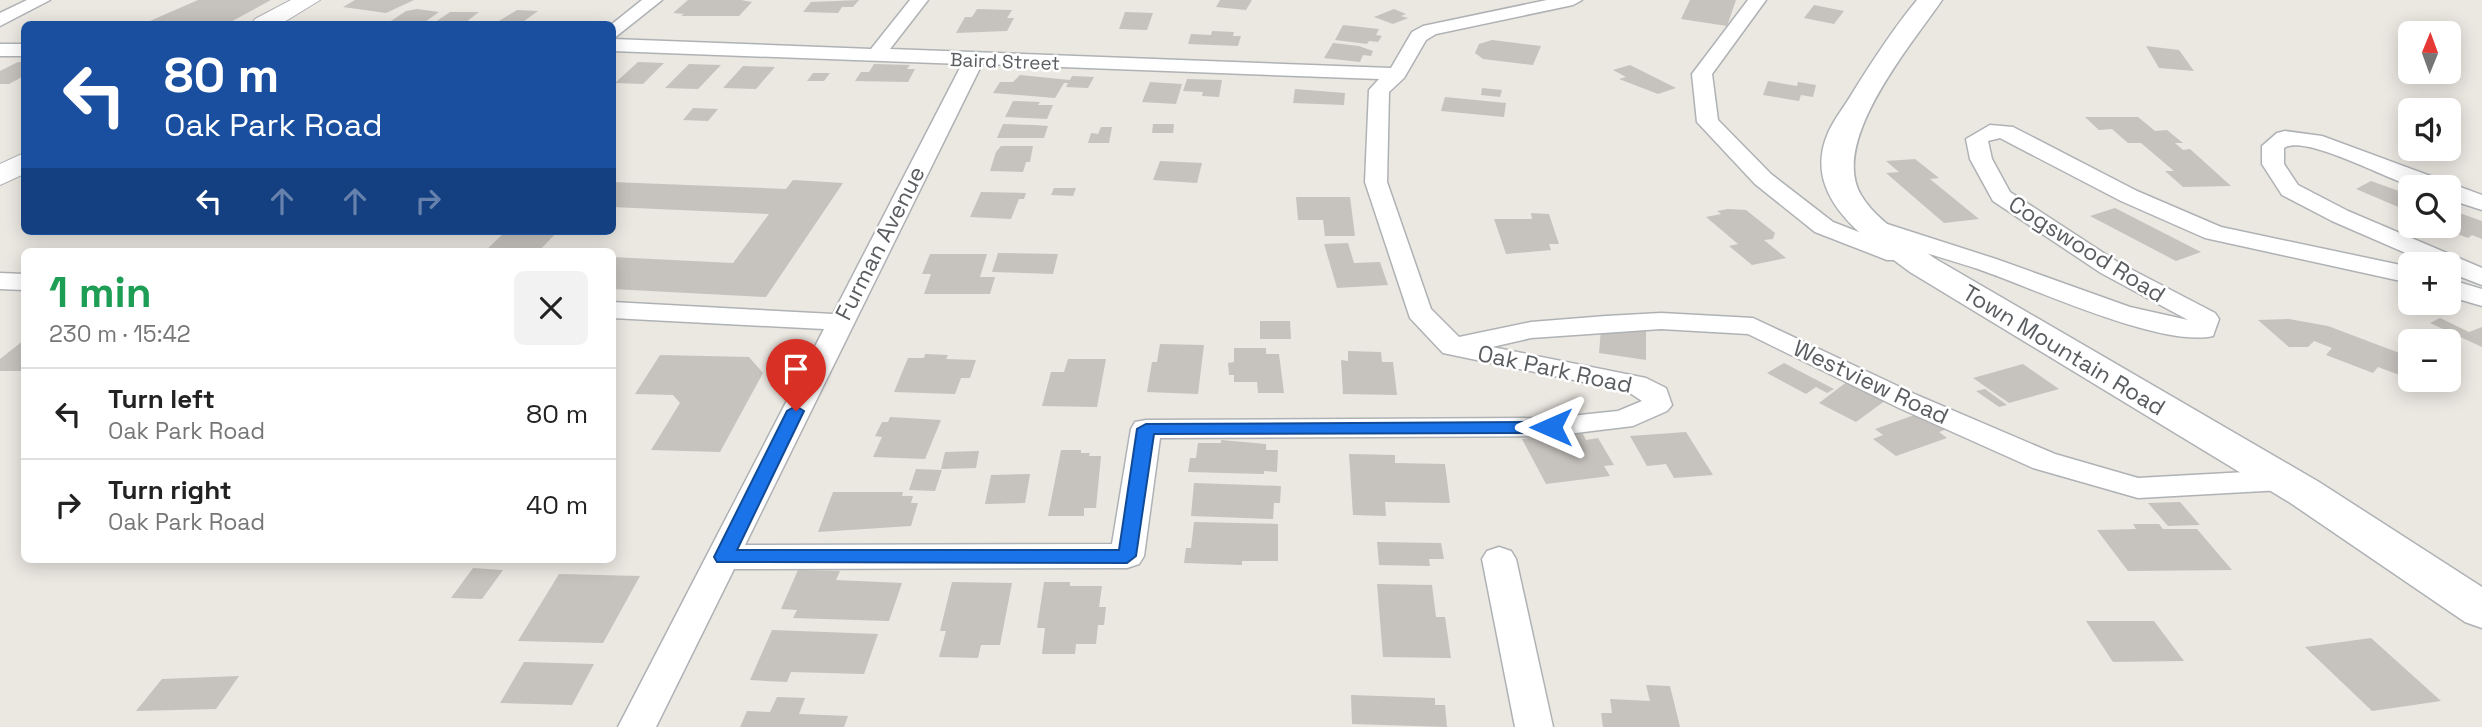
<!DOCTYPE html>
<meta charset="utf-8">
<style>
body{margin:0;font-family:"Space Grotesk",sans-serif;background:#f2f2f2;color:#222;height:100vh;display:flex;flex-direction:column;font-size:26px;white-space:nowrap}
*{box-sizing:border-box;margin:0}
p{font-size:23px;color:#767676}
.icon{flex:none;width:38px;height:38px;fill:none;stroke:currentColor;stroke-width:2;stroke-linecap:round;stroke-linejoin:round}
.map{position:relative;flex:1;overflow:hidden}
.details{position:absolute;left:21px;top:248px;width:595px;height:315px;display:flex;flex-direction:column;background:#fff;border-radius:10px;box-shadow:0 4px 18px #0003}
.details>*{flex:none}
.hud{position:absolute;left:21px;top:21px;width:595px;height:214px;border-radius:10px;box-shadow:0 4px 18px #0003;background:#1a4fa0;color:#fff;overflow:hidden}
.needle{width:46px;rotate:1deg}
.tools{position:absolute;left:2398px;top:21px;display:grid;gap:14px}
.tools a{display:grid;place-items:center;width:63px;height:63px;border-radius:10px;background:#fff;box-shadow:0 4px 18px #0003;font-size:35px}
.pin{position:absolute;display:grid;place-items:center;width:60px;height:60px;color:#fff;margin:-72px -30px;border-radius:50% 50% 50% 0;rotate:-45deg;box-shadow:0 0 7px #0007}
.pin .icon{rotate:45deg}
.me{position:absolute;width:77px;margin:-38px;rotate:270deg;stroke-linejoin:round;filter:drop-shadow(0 0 5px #0008)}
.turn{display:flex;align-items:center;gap:24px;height:147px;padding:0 28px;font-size:32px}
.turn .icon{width:91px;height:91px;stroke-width:2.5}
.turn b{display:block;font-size:49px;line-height:60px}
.lanes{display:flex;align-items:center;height:66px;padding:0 28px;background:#0003;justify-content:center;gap:35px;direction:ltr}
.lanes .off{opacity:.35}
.round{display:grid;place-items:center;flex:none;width:74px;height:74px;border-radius:10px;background:#f2f2f2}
.head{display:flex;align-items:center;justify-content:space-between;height:119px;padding:0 28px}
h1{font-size:42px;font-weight:800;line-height:52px;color:#1e9e55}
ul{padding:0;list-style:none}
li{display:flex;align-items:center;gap:21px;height:91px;padding:0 28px;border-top:2px solid #e0e0e0}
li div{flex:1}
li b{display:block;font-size:26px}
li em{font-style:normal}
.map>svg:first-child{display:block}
</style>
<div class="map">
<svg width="2482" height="727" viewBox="0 0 2482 727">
<rect width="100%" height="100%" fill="#ebe7e1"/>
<!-- building -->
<g fill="#c6c2be">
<polygon points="198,0 271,0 227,24 143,24"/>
<polygon points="355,0 414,0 386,13 343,7"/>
<polygon points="688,0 741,0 752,2 739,16 681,16 684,14 673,13"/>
<polygon points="859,0 853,7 842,7 838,13 803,12 811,2"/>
<polygon points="1220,0 1252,0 1246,10 1216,7"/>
<polygon points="1690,0 1736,0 1727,26 1681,19"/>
<polygon points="1814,5 1844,11 1834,24 1804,18"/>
<polygon points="417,9 439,12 422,24 388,23 406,11"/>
<polygon points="977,9 1012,10 1007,18 1014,18 1007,31 956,33 965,17 972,17"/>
<polygon points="1394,9 1406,14 1401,16 1408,18 1393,24 1374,17"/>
<polygon points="517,10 538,11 520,24 494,24"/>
<polygon points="450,12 479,12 466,22 437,21"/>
<polygon points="1125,12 1153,13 1147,30 1119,29"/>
<polygon points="1343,25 1379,29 1376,35 1382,36 1378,42 1369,41 1367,44 1335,40"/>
<polygon points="1212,31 1234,32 1233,36 1241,36 1238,46 1188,44 1191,34 1211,35"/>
<polygon points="1492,40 1541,46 1533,65 1483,59 1475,53 1479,44"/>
<polygon points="1333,43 1359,46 1373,51 1371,56 1363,55 1360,62 1324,58"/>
<polygon points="2146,46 2179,50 2194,71 2159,68"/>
<polygon points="18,62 24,62 24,76 9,84 0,84 0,71"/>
<polygon points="638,62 664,63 643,84 615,83"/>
<polygon points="689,64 721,65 698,89 665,88"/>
<polygon points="874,64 910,65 907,69 915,69 908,82 855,81 861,72 869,72"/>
<polygon points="1630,65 1676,88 1658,94 1619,79 1626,77 1613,70"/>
<polygon points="743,66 775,67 756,89 723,88"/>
<polygon points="813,73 830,73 824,81 807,81"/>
<polygon points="1020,75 1070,80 1072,76 1094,77 1088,88 1066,87 1068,83 1064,83 1055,98 993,93 1000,82 1013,82"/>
<polygon points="1187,79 1222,80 1219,97 1202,96 1203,92 1183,91"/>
<polygon points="1768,81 1797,86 1798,82 1816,85 1813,97 1801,95 1799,101 1763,95"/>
<polygon points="1150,82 1182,84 1176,104 1142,102"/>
<polygon points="1482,88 1502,90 1500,97 1481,95"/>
<polygon points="1295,89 1345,93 1344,105 1293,103"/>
<polygon points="1445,97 1506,103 1504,117 1441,111"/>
<polygon points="1013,101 1040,102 1038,105 1053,105 1047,119 1005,117"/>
<polygon points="693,108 718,109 708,121 683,120"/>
<polygon points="2085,117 2138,117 2155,131 2167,130 2183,143 2175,143 2183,150 2190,149 2231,186 2183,187 2165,171 2174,171 2141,143 2128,143 2112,129 2099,130"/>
<polygon points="1003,124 1034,125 1048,126 1044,138 997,138"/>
<polygon points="1153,124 1174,124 1173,133 1152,133"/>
<polygon points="1101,127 1112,127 1109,143 1088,143 1091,133 1098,134"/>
<polygon points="1001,146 1033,146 1030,162 1026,162 1023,172 990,171 996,152"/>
<polygon points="1915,159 1939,178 1930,179 1979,219 1944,223 1886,173 1899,172 1886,161"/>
<polygon points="1160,161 1202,163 1197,183 1153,180"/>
<polygon points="793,180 843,183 766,297 612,289 612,257 733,263 769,214 612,207 612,182 786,189"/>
<polygon points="2371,181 2410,195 2410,212 2356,189"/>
<polygon points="1054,188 1076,188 1073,196 1051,195"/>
<polygon points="981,192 1026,193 1024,199 1019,199 1011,219 970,217"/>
<polygon points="1296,197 1350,197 1355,236 1325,236 1323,220 1298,220"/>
<polygon points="2115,208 2201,252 2176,261 2090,216"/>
<polygon points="1728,209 1746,210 1775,233 1773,239 1764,240 1786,258 1752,265 1729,246 1738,244 1706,217 1721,214 1717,211"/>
<polygon points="2448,209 2482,221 2482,239 2472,235 2468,238 2436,226 2448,226"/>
<polygon points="1531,213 1549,214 1559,244 1549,244 1551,250 1506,254 1494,219 1532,219"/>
<polygon points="506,231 558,231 538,252 484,252"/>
<polygon points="1348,243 1354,263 1380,262 1388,285 1337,288 1324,244"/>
<polygon points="998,253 1058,254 1053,274 992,272"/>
<polygon points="930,254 987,254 980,277 995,277 990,294 924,294 931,274 922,274"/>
<polygon points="2440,318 2469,332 2482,327 2482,347 2430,323"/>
<polygon points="2289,319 2328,326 2410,357 2410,379 2378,367 2373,373 2326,355 2332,348 2314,341 2308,347 2289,347 2258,320"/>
<polygon points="1260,321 1290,321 1291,339 1260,339"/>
<polygon points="1619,327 1646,331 1646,360 1599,353 1601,329 1619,332"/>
<polygon points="24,340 24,371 0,371 0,359"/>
<polygon points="1160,344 1204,345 1198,394 1147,392 1152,362 1157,362"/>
<polygon points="1234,348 1266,348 1266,354 1279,354 1284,393 1258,393 1257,382 1234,382 1234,375 1229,375 1228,363 1234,362"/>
<polygon points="1348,351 1381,352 1382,362 1393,362 1397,395 1343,394 1341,360 1348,361"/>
<polygon points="925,354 948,355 946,359 976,360 970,378 961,378 955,394 894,392 908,358 924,358"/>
<polygon points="660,355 749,357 763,373 720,452 651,450 680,403 673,395 635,394"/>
<polygon points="1068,359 1106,359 1097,407 1042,406 1051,372 1064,372"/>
<polygon points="1784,363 1834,389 1827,393 1816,387 1806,394 1767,373"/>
<polygon points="2023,364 2059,389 2009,403 1973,378"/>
<polygon points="1848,381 1886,400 1856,422 1819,403"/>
<polygon points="1985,389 2007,405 1999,407 1976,391"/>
<polygon points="1923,412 1947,429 1939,432 1947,438 1896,456 1873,439 1883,435 1875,429"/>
<polygon points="890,417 941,420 925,459 873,457 882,437 875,436 882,422 888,422"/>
<polygon points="1582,432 1586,440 1598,438 1614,465 1604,466 1610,476 1546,484 1522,439"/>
<polygon points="1686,432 1713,475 1674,478 1666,464 1647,466 1630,436"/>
<polygon points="1221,440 1266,444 1266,450 1278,450 1277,472 1264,471 1264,474 1188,472 1190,458 1196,458 1198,443 1221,443"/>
<polygon points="1061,450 1081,450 1081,453 1090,453 1089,456 1101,456 1096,508 1084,508 1084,516 1048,516"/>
<polygon points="979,451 976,468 941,469 945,452"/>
<polygon points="1349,454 1395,455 1395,463 1445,464 1450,503 1385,502 1386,516 1353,515"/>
<polygon points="916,469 942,470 935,491 909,490"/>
<polygon points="1030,474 1025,503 985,504 991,475"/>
<polygon points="1194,483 1281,486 1280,503 1274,503 1273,519 1191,516"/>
<polygon points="833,492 903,492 902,496 913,496 911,503 918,503 911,526 818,532"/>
<polygon points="2180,502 2200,525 2168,526 2148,503"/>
<polygon points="1194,522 1278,524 1278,561 1242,561 1242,565 1184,563 1186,548 1191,548"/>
<polygon points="2133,524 2159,524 2163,529 2197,529 2232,570 2128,571 2097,530 2136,529"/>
<polygon points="1377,542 1441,543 1444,559 1429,559 1430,566 1379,565"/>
<polygon points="473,568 503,570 482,599 451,598"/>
<polygon points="798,570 840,571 836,580 902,583 889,621 793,618 797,610 781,609"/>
<polygon points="559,574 640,576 603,643 518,641"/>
<polygon points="952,582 1012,583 1000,645 981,645 978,658 939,657 946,631 940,631"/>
<polygon points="1044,582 1070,582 1070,586 1102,586 1099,607 1106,607 1104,625 1098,625 1096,644 1076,644 1075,654 1042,654 1045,628 1037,628"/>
<polygon points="1377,584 1432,585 1436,617 1445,617 1451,658 1383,657"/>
<polygon points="2086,621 2154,621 2184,661 2113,662"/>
<polygon points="772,630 878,634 864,674 791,672 787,682 750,680"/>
<polygon points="2371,638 2441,701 2372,711 2305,647"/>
<polygon points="524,662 594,664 572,705 500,703"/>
<polygon points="239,676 216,709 136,711 162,679"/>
<polygon points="1646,685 1670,686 1680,727 1603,727 1601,713 1612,713 1610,699 1650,701"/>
<polygon points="1351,695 1435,698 1435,705 1445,705 1447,727 1352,724"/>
<polygon points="777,697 805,698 799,714 848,716 844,727 740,727 747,711 770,712"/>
</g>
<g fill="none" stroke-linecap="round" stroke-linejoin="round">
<defs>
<g id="minor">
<polygon points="27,0 50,0 0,26 0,13"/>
<path d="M 642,0 L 662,0 L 613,39 L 871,49 L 910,0 L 928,0 L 890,49 L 1391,68 L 1412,32 L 1423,26 L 1547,0 L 1582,0 L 1573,5 L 1436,34 L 1426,40 L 1404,78 L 1389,92 L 1387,182 L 1431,309 L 1459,337 L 1531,322 L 1606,316 L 1661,313 L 1753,318 L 1919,396 L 2055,454 L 2138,478 L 2282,470 L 2293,473 L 2298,480 L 2293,487 L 2282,490 L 2138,498 L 2033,468 L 1899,408 L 1748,334 L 1661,329 L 1531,338 L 1492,347 L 1646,378 L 1666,388 L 1672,405 L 1667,411 L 1633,426 L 1551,436 L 1160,438 L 1144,556 L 1139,564 L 1127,568 L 734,569 L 656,727 L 618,727 L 824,329 L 612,318 L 612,302 L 833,314 L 962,64 L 612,51 L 612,24 ZM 982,64 L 1379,79 L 1369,90 L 1365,182 L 1410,318 L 1443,353 L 1627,391 L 1642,401 L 1618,411 L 1551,418 L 1146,420 L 1135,422 L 1131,429 L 1112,544 L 745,545 Z"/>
<polygon points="1748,0 1766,0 1712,74 1718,120 1771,174 1833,222 1905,250 1908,255 1905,260 1887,260 1815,232 1755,184 1697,122 1692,74"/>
<rect x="0" y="44" width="24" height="12"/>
<path d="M 1990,125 L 2013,127 L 2137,191 L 2221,227 L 2410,267 L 2410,283 L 2205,238 L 2121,201 L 2000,138 L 1988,141 L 1992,159 L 2010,192 L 2119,263 L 2215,313 L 2219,319 L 2213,336 C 2161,348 2031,287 1978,269 C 1941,257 1903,247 1866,233 L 1863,228 L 1866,223 L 1884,223 L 1996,259 L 2130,307 L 2188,320 L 2101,273 L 1993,201 L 1970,159 L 1966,139 Z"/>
<path d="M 2285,131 L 2322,136 L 2482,195 L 2482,210 L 2448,199 L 2448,187 C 2438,187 2425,189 2415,187 C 2388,180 2305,134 2284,148 L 2284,164 L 2298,185 L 2348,211 L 2482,268 L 2482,285 L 2448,272 L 2448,264 L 2431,264 L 2332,221 L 2282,195 L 2262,164 L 2262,146 L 2277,133 Z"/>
<polygon points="0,273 24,274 24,290 0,289"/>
<polygon points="2448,279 2482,289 2482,306 2448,296"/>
<polygon points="1499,547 1511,551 1516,559 1553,727 1515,727 1482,559 1487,551"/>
</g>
<g id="tertiary">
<polygon points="291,0 320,0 281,24 252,24 255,19"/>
<polygon points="24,153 24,174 0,185 0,164"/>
</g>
<path id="secondary" d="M 1917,0 L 1942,0 C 1912,44 1829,141 1861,195 C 1877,222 1909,239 1934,258 L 2319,482 L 2482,587 L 2482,628 L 2465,622 L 2289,502 L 1910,272 C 1867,240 1800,197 1828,133 C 1834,119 1845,106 1853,92 C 1873,60 1893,29 1917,0 Z"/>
</defs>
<!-- minor casing -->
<use href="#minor" stroke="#afb2b5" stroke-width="3"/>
<!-- tertiary casing -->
<use href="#tertiary" stroke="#afb2b5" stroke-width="2"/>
<!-- secondary casing -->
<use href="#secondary" stroke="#aeb2b5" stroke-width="3"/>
<!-- minor -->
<use href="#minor" fill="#fff" fill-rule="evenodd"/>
<!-- tertiary -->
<use href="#tertiary" fill="#fff" fill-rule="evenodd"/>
<!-- secondary -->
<use href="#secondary" fill="#fff" fill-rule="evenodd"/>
</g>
<!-- route -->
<polygon fill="#1a73e8" stroke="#114b97" stroke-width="2" points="796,406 804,411 737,550 1119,550 1137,429 1146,424 1551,422 1559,427 1551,433 1154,434 1136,556 1127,563 717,562 714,557 787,411"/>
<g text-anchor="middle" stroke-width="5" stroke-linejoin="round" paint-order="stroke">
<!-- far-street labels -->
<g font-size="19" fill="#5a5d60" stroke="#fff">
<text transform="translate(1005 61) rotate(2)" y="7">Baird Street</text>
</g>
<!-- street labels -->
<g font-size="23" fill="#5a5d60" stroke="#fff">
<text transform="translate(880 243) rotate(-63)" y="8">Furman Avenue</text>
<text transform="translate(2087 249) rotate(32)" y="8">Cogswood Road</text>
<text transform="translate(2064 350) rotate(31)" y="8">Town Mountain Road</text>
<text transform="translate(1555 369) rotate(12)" y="8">Oak Park Road</text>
<text transform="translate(1871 382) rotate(25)" y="8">Westview Road</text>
</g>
</g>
</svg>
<div class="tools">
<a><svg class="needle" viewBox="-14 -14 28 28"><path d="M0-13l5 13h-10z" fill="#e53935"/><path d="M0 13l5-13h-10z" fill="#767676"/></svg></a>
<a><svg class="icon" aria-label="sound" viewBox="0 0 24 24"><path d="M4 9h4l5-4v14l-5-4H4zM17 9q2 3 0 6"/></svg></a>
<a><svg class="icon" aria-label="search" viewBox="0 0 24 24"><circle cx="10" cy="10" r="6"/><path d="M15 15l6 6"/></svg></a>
<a>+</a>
<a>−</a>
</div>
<div class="pin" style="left:796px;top:411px;background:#d93025"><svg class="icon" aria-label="arrive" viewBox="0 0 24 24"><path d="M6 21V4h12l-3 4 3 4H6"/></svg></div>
<svg class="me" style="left:1551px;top:427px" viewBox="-20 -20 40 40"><path d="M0-17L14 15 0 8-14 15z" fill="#1a73e8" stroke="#fff" stroke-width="4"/></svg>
<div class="hud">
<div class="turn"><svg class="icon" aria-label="left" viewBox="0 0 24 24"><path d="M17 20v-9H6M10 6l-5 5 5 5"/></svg><div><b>80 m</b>Oak Park Road</div></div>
<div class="lanes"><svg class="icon" aria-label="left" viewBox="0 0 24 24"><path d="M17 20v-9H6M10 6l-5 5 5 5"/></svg><svg class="icon off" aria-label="ahead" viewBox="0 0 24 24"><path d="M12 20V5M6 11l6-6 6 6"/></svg><svg class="icon off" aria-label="ahead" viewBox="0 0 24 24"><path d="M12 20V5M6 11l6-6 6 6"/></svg><svg class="icon off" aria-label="right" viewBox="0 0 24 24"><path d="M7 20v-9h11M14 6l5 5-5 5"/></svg></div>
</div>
<section class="details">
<div class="head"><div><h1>1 min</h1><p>230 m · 15:42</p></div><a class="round"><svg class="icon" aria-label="close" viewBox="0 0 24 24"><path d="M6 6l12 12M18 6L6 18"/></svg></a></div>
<ul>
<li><svg class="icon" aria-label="left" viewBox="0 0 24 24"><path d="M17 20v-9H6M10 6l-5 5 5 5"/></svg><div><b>Turn left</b><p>Oak Park Road</p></div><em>80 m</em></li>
<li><svg class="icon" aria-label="right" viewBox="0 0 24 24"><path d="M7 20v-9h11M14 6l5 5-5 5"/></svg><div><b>Turn right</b><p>Oak Park Road</p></div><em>40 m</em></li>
</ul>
</section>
</div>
